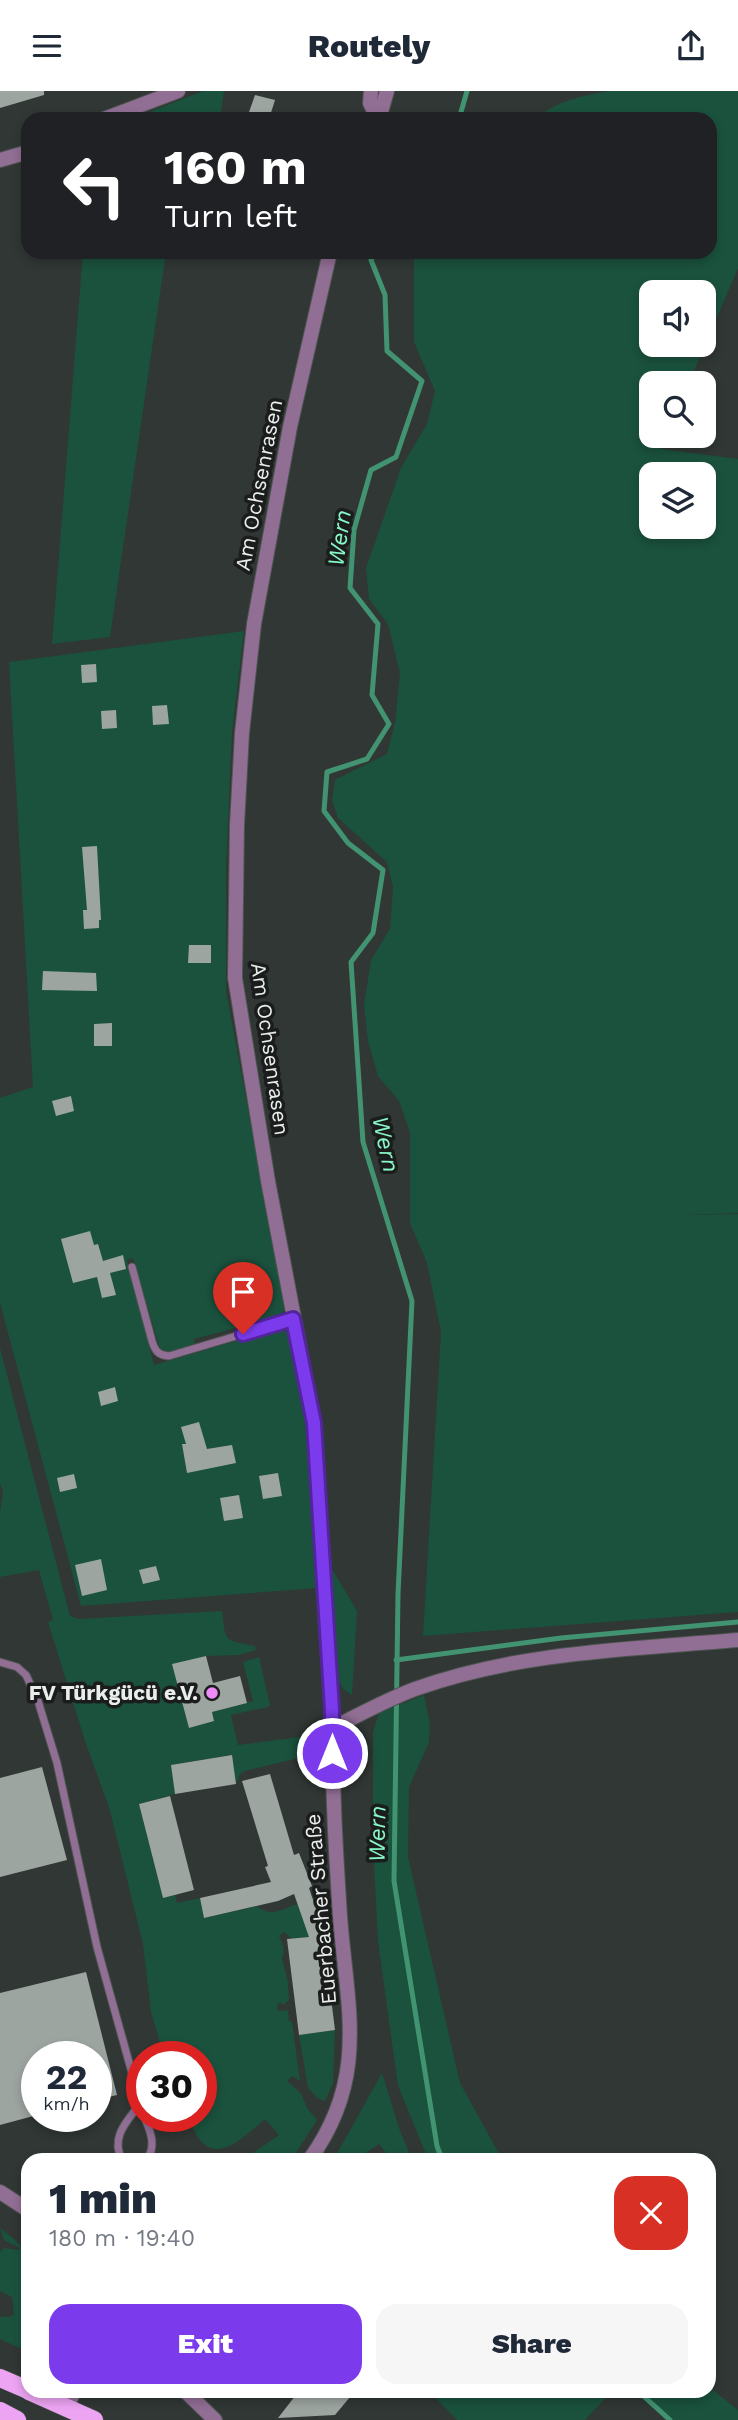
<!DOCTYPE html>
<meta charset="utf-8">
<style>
body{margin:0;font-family:"Work Sans",sans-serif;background:#f6f6f7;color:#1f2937;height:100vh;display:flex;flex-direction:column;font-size:26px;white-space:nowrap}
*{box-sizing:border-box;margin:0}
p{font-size:23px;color:#747a83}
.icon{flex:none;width:38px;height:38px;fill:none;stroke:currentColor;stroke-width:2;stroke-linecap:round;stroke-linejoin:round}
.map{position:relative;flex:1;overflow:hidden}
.details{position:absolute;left:21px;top:2062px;width:695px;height:245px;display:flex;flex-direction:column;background:#fff;border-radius:21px;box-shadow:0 4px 10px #0003}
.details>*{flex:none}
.top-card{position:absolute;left:21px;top:21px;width:696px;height:147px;border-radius:21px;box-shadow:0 4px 10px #0003;background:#202124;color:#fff;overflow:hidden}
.fabs{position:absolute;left:639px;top:189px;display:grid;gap:14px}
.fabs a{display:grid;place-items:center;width:77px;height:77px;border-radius:14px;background:#fff;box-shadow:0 4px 10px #0003;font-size:35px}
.speed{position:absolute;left:21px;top:1950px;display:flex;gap:14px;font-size:35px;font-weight:700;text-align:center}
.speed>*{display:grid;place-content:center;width:91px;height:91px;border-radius:50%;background:#fff;box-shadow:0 4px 10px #0003;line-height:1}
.speed small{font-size:18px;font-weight:400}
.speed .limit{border:10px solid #d22;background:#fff;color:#111}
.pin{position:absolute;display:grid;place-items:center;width:60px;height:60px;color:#fff;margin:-72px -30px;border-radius:50% 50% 50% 0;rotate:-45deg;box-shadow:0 0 7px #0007}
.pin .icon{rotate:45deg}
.me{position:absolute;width:77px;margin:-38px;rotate:0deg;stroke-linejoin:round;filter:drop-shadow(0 0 5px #0008)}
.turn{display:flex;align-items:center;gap:24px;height:147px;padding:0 28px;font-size:32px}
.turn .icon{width:91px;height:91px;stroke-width:2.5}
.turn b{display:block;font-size:49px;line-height:60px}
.round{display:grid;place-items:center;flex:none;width:74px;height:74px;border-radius:21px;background:#f6f6f7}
.head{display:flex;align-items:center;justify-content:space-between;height:119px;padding:0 28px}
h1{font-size:42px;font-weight:800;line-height:52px}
.cta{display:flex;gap:14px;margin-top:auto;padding:14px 28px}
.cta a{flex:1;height:80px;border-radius:21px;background:#7c3aed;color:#fff;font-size:28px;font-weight:800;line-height:80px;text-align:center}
.cta a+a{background:#f6f6f7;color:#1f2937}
header{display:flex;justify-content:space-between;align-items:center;height:91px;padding:0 28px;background:#fff;font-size:32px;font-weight:800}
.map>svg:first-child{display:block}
</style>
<header><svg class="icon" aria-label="menu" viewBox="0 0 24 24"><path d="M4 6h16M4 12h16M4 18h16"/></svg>Routely<svg class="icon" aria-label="share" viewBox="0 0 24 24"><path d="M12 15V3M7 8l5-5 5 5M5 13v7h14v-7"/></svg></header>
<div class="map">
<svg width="738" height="2329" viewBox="0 0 738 2329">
<rect width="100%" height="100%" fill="#303734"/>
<!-- green -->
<g fill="#1a523d" fill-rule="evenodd">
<polygon points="203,0 224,0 220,28 132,28"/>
<path d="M 608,0 L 738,0 L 738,177 L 689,292 L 651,292 L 651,345 L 666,345 L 661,358 L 738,368 L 738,1122 L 687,1124 L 738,1123 L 738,1521 L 423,1545 L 441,1241 L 427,1172 L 410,1132 L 410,1041 L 399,1010 L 378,985 L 368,950 L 364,914 L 371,869 L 390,838 L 393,796 L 387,771 L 338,727 L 332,709 L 335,689 L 387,663 L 395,632 L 400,582 L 388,533 L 369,508 L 366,477 L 401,377 L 427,333 L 435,300 L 414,251 L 414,161 L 710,161 L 710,28 L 535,28 C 557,10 581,5 608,0 ZM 651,201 L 704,201 L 704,254 L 651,254 ZM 651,383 L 704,383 L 704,436 L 651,436 Z"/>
<polygon points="83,161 166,161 110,546 52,553"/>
<path d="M 244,540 L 232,641 L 226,777 L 226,900 L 285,1217 L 283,1221 L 277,1226 L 194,1248 L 195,1253 C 183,1257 172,1264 160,1258 L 133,1167 L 127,1169 L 154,1274 L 277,1238 L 287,1241 L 291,1246 L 306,1325 L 318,1497 L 81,1515 L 0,1212 L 0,1007 L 33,996 L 9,571 Z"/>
<path d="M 0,1257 L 70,1525 L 79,1528 L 222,1520 C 226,1550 222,1549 255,1555 L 256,1559 L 239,1564 L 206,1565 L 173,1573 L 189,1637 L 214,1630 L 212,1621 L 253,1610 L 243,1571 L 259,1566 L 270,1614 L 268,1616 L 231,1624 L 238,1654 L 315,1644 L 315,1663 L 245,1680 L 240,1683 L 236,1693 L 231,1664 L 171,1674 L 175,1703 L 139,1713 L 163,1807 L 175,1804 L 177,1812 L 200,1807 L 205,1827 L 257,1815 C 270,1827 282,1818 297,1813 L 302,1825 L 312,1807 L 319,1804 L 323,1844 L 292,1848 L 284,1841 L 279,1845 C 282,1852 286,1860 282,1867 L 288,1892 L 289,1909 L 283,1914 L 280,1911 L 277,1914 L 278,1920 L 288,1919 L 289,1930 L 292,1931 L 300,1990 L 292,1985 L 287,1990 L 301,2002 L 307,2017 L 317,2029 L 292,2068 L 244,2068 L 279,2044 L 265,2028 C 234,2055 208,2081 188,2025 L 201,2025 L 201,1965 L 164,1965 L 151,1921 L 143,1853 L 109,1716 L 86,1653 L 48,1531 L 53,1529 L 39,1479 L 0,1486 L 0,1421 L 3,1401 L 0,1393 Z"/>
<polygon points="332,1478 357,1520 352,1604 344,1599 338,1589"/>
<polygon points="424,1604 430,1633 429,1651 409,1696 408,1766 460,1992 502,2068 428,2068 398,1995 378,1850 373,1756 373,1641 379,1622"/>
<polygon points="335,1939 333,1992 325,2010 317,2007 308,1997 299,1944"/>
<polygon points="382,1982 400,2040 412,2068 391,2068 379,2053 360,2066 357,2062 348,2068 334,2068"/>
<polygon points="0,2137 14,2148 28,2164 28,2261 0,2248 0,2226 10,2226 14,2223 12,2206 0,2200 0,2161 4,2157 19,2159 20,2157 4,2149"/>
<polygon points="709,2296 738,2319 738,2329 667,2329 634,2300 709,2300"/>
<polygon points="429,2300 612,2300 585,2329 457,2329"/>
</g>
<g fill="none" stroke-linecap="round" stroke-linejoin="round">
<!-- stream -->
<g stroke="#429372" stroke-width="5">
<polyline points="459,28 467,0"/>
<polyline points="376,161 371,169 385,204 387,260 422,290 396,366 371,379 354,439 350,497 378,533 372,604 389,633 367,668 327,681 324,720 348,752 383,779 373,842 351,871 363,1051 412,1210 398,1503 394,1790 437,2055 442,2068"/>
<polyline points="396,1569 561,1547 738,1531"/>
<polyline points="638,2300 670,2329"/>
</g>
</g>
<!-- building -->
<g fill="#9da5a1">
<polygon points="0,0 44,0 44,4 0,17"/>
<polygon points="255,4 275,9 269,28 248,24"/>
<polygon points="96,573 97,591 82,592 81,574"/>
<polygon points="167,614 169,633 153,634 152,615"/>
<polygon points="116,619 117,637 102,638 101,620"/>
<polygon points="97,755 101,829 99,829 99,837 84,838 83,819 87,819 82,756"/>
<polygon points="189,854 211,854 211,872 188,872"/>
<polygon points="43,880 96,882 97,900 42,899"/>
<polygon points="112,932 112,955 94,955 94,933"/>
<polygon points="71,1005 74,1020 56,1025 52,1010"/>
<polygon points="90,1140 94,1154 98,1153 103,1170 123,1164 126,1178 110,1182 116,1204 102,1207 97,1186 73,1192 61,1148"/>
<polygon points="115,1296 118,1310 101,1315 98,1301"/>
<polygon points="199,1331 207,1358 232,1354 236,1372 187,1382 182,1353 186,1353 181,1336"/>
<polygon points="278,1382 282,1405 263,1408 259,1385"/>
<polygon points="74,1383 77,1397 60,1401 57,1387"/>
<polygon points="239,1404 243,1427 224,1430 220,1407"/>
<polygon points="101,1468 107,1499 82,1505 75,1474"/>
<polygon points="156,1475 160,1489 143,1493 139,1479"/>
<polygon points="206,1565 213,1592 240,1585 247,1612 212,1621 214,1630 189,1637 172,1573"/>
<polygon points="232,1664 236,1693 175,1703 171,1674"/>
<polygon points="42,1676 67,1769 0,1786 0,1687"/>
<polygon points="270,1683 294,1764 299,1762 312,1795 309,1797 322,1836 335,1939 299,1944 287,1848 309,1846 294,1803 278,1810 204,1827 200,1807 271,1791 265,1776 268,1775 242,1690"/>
<polygon points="170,1705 194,1799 163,1807 139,1713"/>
<polygon points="86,1881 117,2004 96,2009 96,1965 37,1965 37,2024 0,2034 0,1902"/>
<polygon points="299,2300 355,2300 335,2324 278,2327"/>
</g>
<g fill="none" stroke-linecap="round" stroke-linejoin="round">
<defs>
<g id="service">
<path d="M 132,1176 L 152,1250 C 155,1260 158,1264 169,1265 L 293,1228"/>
<polyline points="0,1571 17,1576 26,1584 38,1610 57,1672 97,1856 142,2018"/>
<path d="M 144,2025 C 150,2040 157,2054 147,2068"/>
<path d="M 122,2068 C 110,2047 127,2030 140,2013"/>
</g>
<g id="minor">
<polyline points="371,0 370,12 378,28"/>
<polyline points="104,28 178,0"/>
<polyline points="379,28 387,0"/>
<polyline points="0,69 28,61"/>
<polyline points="330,161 290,336 254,533 242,642 237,734 235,887 268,1090 314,1332 333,1637"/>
<path d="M 310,2068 C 369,1986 347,1917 340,1825 C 336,1763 332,1700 333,1637 C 360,1623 386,1609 415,1598 C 518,1561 631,1558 738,1549"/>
<polyline points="0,2101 28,2119"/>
<polyline points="185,2300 215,2329"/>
<polyline points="67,2316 74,2300"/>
</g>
<g id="primary">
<polyline points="0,2287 28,2299"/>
<polyline points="29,2300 94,2329"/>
<polyline points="0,2320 17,2329"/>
</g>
</defs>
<!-- service casing -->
<use href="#service" stroke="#4e5451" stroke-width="9"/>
<!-- minor casing -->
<use href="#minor" stroke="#4e5451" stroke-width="16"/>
<!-- primary casing -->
<use href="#primary" stroke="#4e5451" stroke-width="19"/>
<!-- service -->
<use href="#service" stroke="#916e94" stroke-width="7"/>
<!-- minor -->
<use href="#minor" stroke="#916e94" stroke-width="14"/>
<!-- primary -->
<use href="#primary" stroke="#eda5f3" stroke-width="18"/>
</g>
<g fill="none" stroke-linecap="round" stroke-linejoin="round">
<defs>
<polyline id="route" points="243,1243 293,1228 314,1332 332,1619 332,1662"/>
</defs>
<!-- route casing -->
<use href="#route" stroke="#51269a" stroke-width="18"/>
<!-- route -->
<use href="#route" stroke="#7c3aed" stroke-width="12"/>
</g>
<!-- markers -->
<circle fill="#ee8bf8" stroke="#1b1d1c" stroke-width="2.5" cx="212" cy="1602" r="7"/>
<g text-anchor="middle" stroke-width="7" stroke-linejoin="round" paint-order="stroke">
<!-- street labels -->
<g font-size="21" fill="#e9edeb" stroke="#1b1d1c">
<text transform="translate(259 394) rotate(-79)" y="7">Am Ochsenrasen</text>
<text transform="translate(270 958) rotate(82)" y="7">Am Ochsenrasen</text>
<text transform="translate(321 1818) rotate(-95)" y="7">Euerbacher Straße</text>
</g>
<!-- poi labels -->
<g font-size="21" font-weight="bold" fill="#e9edeb" stroke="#1b1d1c" text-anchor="end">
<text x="198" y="1609">FV Türkgücü e.V.</text>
</g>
<!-- water labels -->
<g font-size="23" font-style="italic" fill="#88f9c9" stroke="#1b1d1c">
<text transform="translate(339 447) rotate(-82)" y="8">Wern</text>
<text transform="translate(386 1053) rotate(78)" y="8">Wern</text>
<text transform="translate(377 1743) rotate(-89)" y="8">Wern</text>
</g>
</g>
</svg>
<div class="fabs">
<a><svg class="icon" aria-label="sound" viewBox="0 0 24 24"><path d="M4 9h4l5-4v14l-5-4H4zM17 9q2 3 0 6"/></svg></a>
<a><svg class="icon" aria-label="search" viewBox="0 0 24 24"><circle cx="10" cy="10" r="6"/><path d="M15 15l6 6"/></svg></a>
<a><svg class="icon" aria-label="layers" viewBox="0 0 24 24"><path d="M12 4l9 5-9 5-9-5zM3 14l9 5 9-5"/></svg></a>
</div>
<div class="speed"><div>22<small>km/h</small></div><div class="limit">30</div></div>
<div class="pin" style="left:243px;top:1243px;background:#d93025"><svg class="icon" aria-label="arrive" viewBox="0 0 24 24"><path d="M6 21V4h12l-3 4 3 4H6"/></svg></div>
<svg class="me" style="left:332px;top:1662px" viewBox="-20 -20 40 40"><circle r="17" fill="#7c3aed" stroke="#fff" stroke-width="3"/><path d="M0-11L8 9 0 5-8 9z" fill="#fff"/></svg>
<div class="top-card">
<div class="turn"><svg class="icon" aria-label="left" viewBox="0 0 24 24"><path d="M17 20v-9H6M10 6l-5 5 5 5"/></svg><div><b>160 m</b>Turn left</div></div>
</div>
<section class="details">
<div class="head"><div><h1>1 min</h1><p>180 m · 19:40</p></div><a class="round" style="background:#d93025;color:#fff"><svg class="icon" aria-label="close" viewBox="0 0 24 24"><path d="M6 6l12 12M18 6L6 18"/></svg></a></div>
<div class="cta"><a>Exit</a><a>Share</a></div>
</section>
</div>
